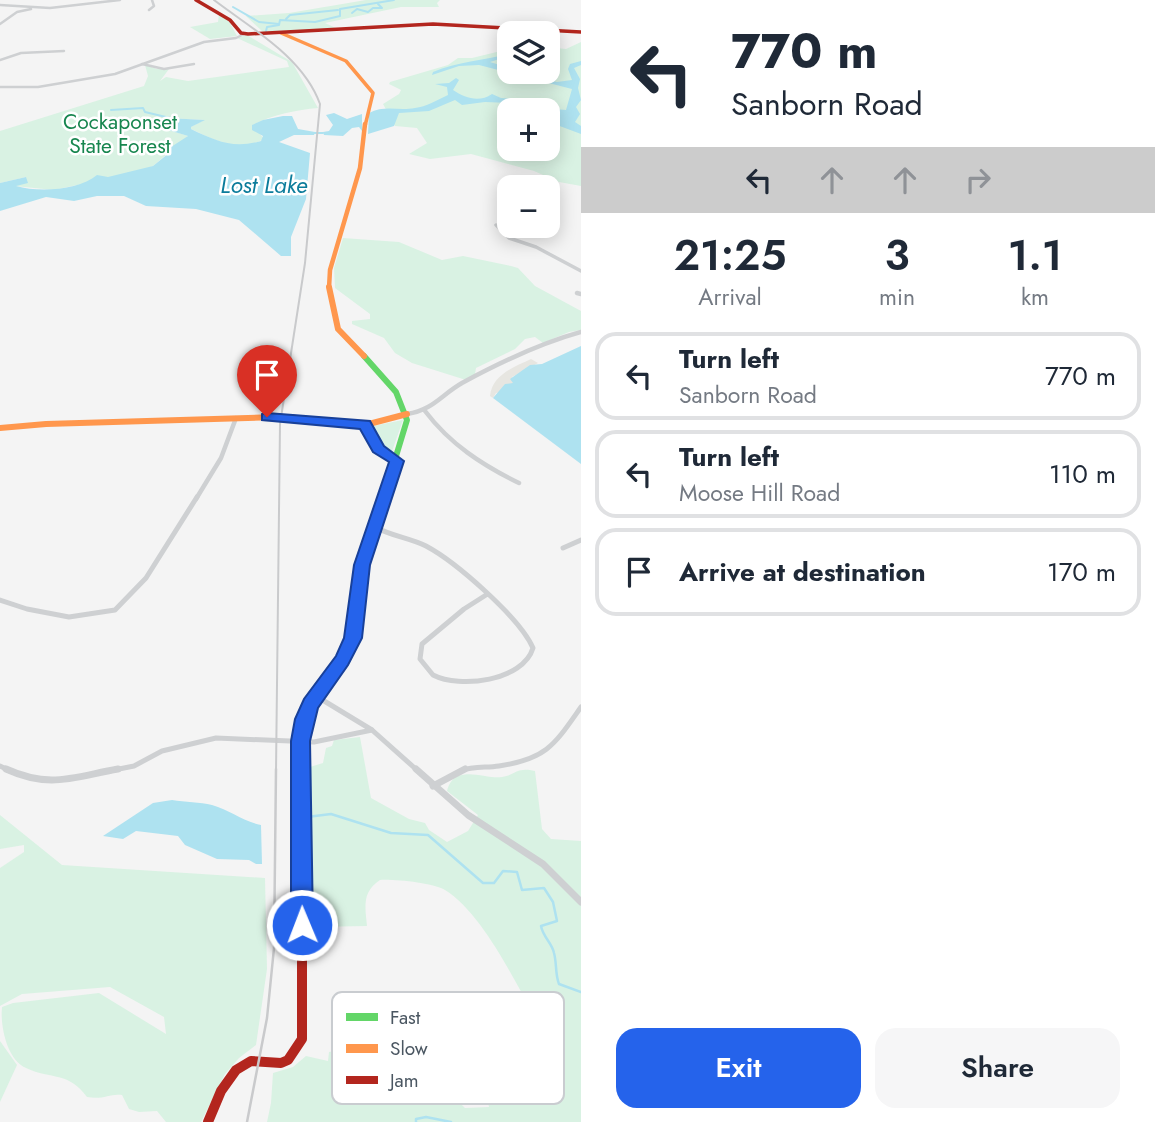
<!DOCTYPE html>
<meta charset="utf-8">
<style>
body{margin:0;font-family:Jost,sans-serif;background:#f6f6f7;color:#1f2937;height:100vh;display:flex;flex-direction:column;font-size:26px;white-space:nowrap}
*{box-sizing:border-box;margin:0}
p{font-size:23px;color:#747a83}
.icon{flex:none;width:38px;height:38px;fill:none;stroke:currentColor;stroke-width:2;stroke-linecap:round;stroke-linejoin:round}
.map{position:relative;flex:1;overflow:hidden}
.sheet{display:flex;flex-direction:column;background:#fff;width:574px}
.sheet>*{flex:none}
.top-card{background:#fff;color:#1f2937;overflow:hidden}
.tools{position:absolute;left:497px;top:21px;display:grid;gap:14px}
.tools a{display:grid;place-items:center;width:63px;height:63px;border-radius:14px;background:#fff;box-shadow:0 4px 18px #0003;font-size:35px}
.pin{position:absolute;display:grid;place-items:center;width:60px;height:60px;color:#fff;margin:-72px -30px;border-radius:50% 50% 50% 0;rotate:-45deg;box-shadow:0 0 7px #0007}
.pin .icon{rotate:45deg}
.me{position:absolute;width:77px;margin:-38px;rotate:359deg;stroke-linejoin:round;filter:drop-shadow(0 0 5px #0008)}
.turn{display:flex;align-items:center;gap:24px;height:147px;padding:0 35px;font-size:32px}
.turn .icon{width:91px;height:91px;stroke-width:2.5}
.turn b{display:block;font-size:49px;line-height:60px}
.lanes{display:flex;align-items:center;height:66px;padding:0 35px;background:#0003;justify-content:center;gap:35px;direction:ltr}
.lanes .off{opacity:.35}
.eta{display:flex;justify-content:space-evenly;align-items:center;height:119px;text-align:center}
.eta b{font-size:42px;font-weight:600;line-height:49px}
.cta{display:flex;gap:14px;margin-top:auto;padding:14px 35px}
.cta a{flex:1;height:80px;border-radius:21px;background:#2563eb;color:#fff;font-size:28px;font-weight:600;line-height:80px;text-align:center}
.cta a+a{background:#f6f6f7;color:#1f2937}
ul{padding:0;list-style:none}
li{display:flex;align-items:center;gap:21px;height:88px;margin:0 14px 10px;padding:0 21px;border:4px solid #e0e1e3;border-radius:21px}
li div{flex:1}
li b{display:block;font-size:26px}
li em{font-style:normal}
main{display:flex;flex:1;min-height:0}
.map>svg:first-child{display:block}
</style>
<main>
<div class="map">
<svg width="581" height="1122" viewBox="0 0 581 1122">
<rect width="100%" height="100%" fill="#f4f4f4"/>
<!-- green -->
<g fill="#d9f2e3" fill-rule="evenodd">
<polygon points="366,0 440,0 437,3 439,7 401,7 325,23 338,29 263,32 246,16 289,13"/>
<polygon points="219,14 229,21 237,36 210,39 190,27 218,22"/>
<path d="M 247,35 L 292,62 L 318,108 C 297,110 271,115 253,125 L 264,139 C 239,153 214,140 191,129 L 191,127 L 204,120 L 167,118 L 164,121 L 166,129 L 188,136 L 153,166 L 138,172 L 54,190 L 14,186 L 26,177 L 0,183 L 0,131 L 144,86 L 148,76 L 145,65 L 157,69 L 169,69 L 160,81 L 166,77 L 188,81 L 289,67 L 287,61 L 237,38 Z"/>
<path d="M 581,42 L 581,186 L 559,182 L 534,171 L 471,154 L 430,159 L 409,154 L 427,143 L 417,128 L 395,126 L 383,104 L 399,94 L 401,90 L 389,84 L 390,82 L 448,65 L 458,58 L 472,58 L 509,49 L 509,72 L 548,72 L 548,47 L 566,49 ZM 509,110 L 548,110 L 548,149 L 509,149 Z"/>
<polygon points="343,238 399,242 442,260 463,256 511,266 518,268 535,286 581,311 581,330 569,332 543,343 535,337 525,339 515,349 476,368 475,374 466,380 412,363 395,353 384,338 352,324 352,321 370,319 370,314 335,288 334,268"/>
<polygon points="403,420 390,457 378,443 373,426"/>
<path d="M 360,737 L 371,798 L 409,819 L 425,823 L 429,830 L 447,842 L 468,831 L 478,815 L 447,791 C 454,762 486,780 502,777 C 517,774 517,767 535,771 L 542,829 L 551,839 L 581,841 L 581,1122 L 267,1122 L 271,1103 L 273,1073 L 293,1067 L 306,1056 L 328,1061 L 329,1052 L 354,1048 L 370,1038 L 387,1034 L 396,1042 L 400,1042 L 399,1030 L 416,1031 L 436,1080 L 465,1108 L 489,1107 L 473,1032 L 528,1004 C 509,970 479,911 445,890 C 434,883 394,879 380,880 C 362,892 365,906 367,926 L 313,927 L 310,767 L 323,763 L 326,748 L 332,746 L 334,740 Z"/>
<path d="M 0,815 L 62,865 L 265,878 L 267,969 L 256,1045 L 239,1058 L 225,1074 L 201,1122 L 166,1122 L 157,1111 L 139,1112 L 129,1109 L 122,1095 C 110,1093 104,1100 87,1097 C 68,1071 52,1080 26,1068 C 7,1060 0,1026 2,1007 L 13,1003 L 99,993 L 166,1034 L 164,1017 L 110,987 L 22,994 L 0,1006 L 0,868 L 24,852 L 24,845 L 0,849 Z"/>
<polygon points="0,1041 17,1065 0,1102"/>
</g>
<!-- sand -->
<path fill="#e7e6e1" d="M 531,359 L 538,363 L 512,377 L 516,384 L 508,391 L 496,393 L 493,398 L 490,396 C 492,375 514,367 531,359 Z"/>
<!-- water -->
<g fill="#aee2f0">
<path d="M 509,54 L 509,56 L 490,62 L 509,68 L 509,72 L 557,82 L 572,80 L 568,69 L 570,64 L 581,61 L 581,65 L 574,68 L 580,79 L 578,88 L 581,100 L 576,107 L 580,114 L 575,122 L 581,126 L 581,134 L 557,125 L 554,123 L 555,115 L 532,104 L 485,102 L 462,105 L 455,100 L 429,111 L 399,113 L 394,126 L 368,134 L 369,113 C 384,105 398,111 415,108 C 426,107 437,100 448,95 L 447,87 L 435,84 L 449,83 L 456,78 L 459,80 L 453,90 C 465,98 479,103 492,94 L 501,98 L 553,102 L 554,109 L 566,110 L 572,89 L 479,65 L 459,66 L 432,75 L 433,72 C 457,62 484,60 509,54 Z"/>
<polygon points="334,113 347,119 362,114 362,131 359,127 352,128 343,136 324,135 323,132 329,131 333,125 326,115"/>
<path d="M 283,116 L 292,116 L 298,129 L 315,132 L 314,135 L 294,135 L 279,142 L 310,153 L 306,199 L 291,237 L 291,256 L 281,256 L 239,220 L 196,209 L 146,206 L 124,196 L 97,196 L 74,201 L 46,197 L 0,211 L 0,183 L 26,177 L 28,183 L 16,186 C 40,193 79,190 97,175 L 108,177 L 153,166 L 169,153 L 171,147 L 188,136 L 165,129 L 164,119 L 167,118 L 205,120 L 191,127 L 191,129 C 216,141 233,149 261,141 L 263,136 L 252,130 L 252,125 L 263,120 Z"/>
<polygon points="581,346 581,464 493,398 505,384 513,383 510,379 530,365 542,364"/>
<path d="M 172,800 C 185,802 200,802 212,805 C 230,810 242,821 261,825 L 262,864 L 256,864 L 249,860 L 217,859 L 185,845 L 178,836 L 136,831 L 123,839 L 103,836 L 153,803 Z"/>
</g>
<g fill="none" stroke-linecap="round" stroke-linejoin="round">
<!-- stream-far1 -->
<g stroke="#aee2f0" stroke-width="2">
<polyline points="233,7 259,22 279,24"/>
<polyline points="352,13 357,9 368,12 373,8 382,8 378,4"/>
<polyline points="286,19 290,15 338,10"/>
<polyline points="266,31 267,27 279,25 280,20 315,22 340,16 340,9 394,0"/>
<polyline points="111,110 143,108 145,112 170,118"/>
<polyline points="314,133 323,133"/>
</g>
<!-- stream -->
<g stroke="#aee2f0" stroke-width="2.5">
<path d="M 307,817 L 331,814 L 391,833 L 428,835 L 483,883 L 494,883 L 503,871 L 517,872 L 522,890 L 544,888 L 553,902 L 557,921 L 541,926 C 543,937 552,943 554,953 C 557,964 555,974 559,984 L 581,992"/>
<polyline points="416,1122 416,1119 426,1117 451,1122"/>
</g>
<!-- street-far4 -->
<g stroke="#ced0d2" stroke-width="2.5">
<polyline points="0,5 50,8 120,0"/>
<polyline points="149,10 154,6 152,0"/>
<polyline points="0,24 17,12 31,9"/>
<polyline points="0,60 21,53 64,51"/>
<polyline points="142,64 164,69 194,64"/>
<polyline points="0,87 38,87 115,74 204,42 236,38 244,34"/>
</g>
<!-- street-far3 -->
<polyline stroke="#ced0d2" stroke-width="3.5" points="496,225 509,238 536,247 581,271"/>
<!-- street-far2 -->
<g stroke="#ced0d2" stroke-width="4.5">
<polyline points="577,293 581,294"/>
<path d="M 425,411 C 450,444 482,465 519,483"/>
<path d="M 407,414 C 433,410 441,395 462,383 C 499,363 541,343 581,332"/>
<polyline points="365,425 378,449 396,461"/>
<polyline points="196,499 221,458 236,418"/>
</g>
<!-- street-far1 -->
<g stroke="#ced0d2" stroke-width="5">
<path d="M 375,527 C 391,536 410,538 426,546 C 456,562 520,618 533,648 C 523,681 460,689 433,675 L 420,659 L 422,644 L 464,609 L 486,595"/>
<polyline points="563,548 581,540"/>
<polyline points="0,600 27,609 69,617 115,610 146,578 197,497"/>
<polyline points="316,696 372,730 418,771"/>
<polyline points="0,766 10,771"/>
<polyline points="109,771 134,766 162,751 216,738 314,742 372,730"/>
<path d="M 460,771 C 474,766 485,768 499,766 C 547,759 555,744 581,707"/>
</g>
<!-- street -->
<g stroke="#ced0d2" stroke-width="7">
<path d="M 6,769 C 50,789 73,777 118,769"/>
<polyline points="416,769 468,815 543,864 581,902"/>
<polyline points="433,786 465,769"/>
</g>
<!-- fast-far2 -->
<polyline stroke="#63d668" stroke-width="6" points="364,356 396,392 407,420 383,499"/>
<!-- fast-far1 -->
<polyline stroke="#63d668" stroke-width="8" points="302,771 302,730 310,704 342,660 353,638 362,565 383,497"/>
<!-- fast -->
<polyline stroke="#63d668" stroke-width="10" points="302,769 302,925"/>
<!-- slow-far2 -->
<polyline stroke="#ff974d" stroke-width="3.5" points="281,33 346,61 373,93 365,126"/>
<!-- slow-far1 -->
<polyline stroke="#ff974d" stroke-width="4.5" points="329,288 330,270 360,168 365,124"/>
<!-- slow -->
<g stroke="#ff974d" stroke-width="6">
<polyline points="329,287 338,329 364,356"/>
<polyline points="287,417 365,425 407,414"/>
<polyline points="0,428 46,424 277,417"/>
</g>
<!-- jam-far1 -->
<polyline stroke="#b3261e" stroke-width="3.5" points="196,0 230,20 241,33 248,34 433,24 581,32"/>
<!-- jam -->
<polyline stroke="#b3261e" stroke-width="10" points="208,1122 221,1091 236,1070 251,1061 281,1063 288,1060 302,1039 302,925"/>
<!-- rail-far1 -->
<path stroke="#c9cacc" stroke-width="2" d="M 214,0 C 252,29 303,57 320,104 L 305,263 L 280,424 L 276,771"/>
<!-- rail -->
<polyline stroke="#c9cacc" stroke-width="2.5" points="247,1122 267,1018 274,948 276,769"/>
<!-- fast-bridge -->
<polyline stroke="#63d668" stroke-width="6" points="277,417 287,417"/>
</g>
<!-- route -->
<polygon fill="#2563eb" stroke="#184099" stroke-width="2" points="267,413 370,421 384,446 404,461 370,565 362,638 348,665 318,708 310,741 313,925 310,933 302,936 294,933 291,925 291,741 295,719 304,699 336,656 344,638 354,565 389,462 373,452 360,429 262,420 262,414"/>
<g text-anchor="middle" stroke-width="5" stroke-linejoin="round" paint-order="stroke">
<!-- far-park labels -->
<g font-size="21" fill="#17864f" stroke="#fff">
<text x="120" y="129">Cockaponset<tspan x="120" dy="24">State Forest</tspan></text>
</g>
<!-- far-water labels -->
<g font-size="23" font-style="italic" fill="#0c7c9b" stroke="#fff">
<text x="264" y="193">Lost Lake</text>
</g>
</g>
<!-- legend -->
<rect x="332" y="992" width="232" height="112" rx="10" fill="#fff" stroke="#c9ccd0" stroke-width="2"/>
<rect x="346" y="1013" width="32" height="8" fill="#63d668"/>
<rect x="346" y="1044" width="32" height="9" fill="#ff974d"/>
<rect x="346" y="1076" width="32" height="8" fill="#b3261e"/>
<g font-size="19" fill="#4a5661">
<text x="390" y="1024">Fast</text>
<text x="390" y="1055">Slow</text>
<text x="390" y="1087">Jam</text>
</g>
</svg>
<div class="tools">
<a><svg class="icon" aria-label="layers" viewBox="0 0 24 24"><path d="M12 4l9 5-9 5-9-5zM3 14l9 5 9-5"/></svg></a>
<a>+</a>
<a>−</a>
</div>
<div class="pin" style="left:267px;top:417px;background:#d93025"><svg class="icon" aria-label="arrive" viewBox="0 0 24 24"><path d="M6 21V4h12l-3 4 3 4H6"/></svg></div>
<svg class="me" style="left:302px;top:925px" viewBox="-20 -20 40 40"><circle r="17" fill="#2563eb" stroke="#fff" stroke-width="3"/><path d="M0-11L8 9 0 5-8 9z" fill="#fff"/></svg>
</div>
<section class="sheet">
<div class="top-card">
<div class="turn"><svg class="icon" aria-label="left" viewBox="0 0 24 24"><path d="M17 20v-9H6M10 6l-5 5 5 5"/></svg><div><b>770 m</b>Sanborn Road</div></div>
<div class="lanes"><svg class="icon" aria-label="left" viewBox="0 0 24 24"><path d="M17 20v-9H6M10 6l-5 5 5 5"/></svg><svg class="icon off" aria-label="ahead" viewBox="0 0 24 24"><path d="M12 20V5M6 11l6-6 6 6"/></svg><svg class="icon off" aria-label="ahead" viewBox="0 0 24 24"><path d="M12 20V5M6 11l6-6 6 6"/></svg><svg class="icon off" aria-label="right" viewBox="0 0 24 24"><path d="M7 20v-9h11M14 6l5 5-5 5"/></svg></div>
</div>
<div class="eta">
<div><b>21:25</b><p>Arrival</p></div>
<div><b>3</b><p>min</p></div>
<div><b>1.1</b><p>km</p></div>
</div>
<ul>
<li><svg class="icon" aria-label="left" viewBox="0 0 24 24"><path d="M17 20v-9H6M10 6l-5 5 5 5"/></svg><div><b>Turn left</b><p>Sanborn Road</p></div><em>770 m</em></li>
<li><svg class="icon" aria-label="left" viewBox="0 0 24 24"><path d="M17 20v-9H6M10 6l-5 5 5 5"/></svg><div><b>Turn left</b><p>Moose Hill Road</p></div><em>110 m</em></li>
<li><svg class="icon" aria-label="arrive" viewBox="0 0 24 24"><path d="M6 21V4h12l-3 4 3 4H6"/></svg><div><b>Arrive at destination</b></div><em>170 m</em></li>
</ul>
<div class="cta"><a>Exit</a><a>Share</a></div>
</section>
</main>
